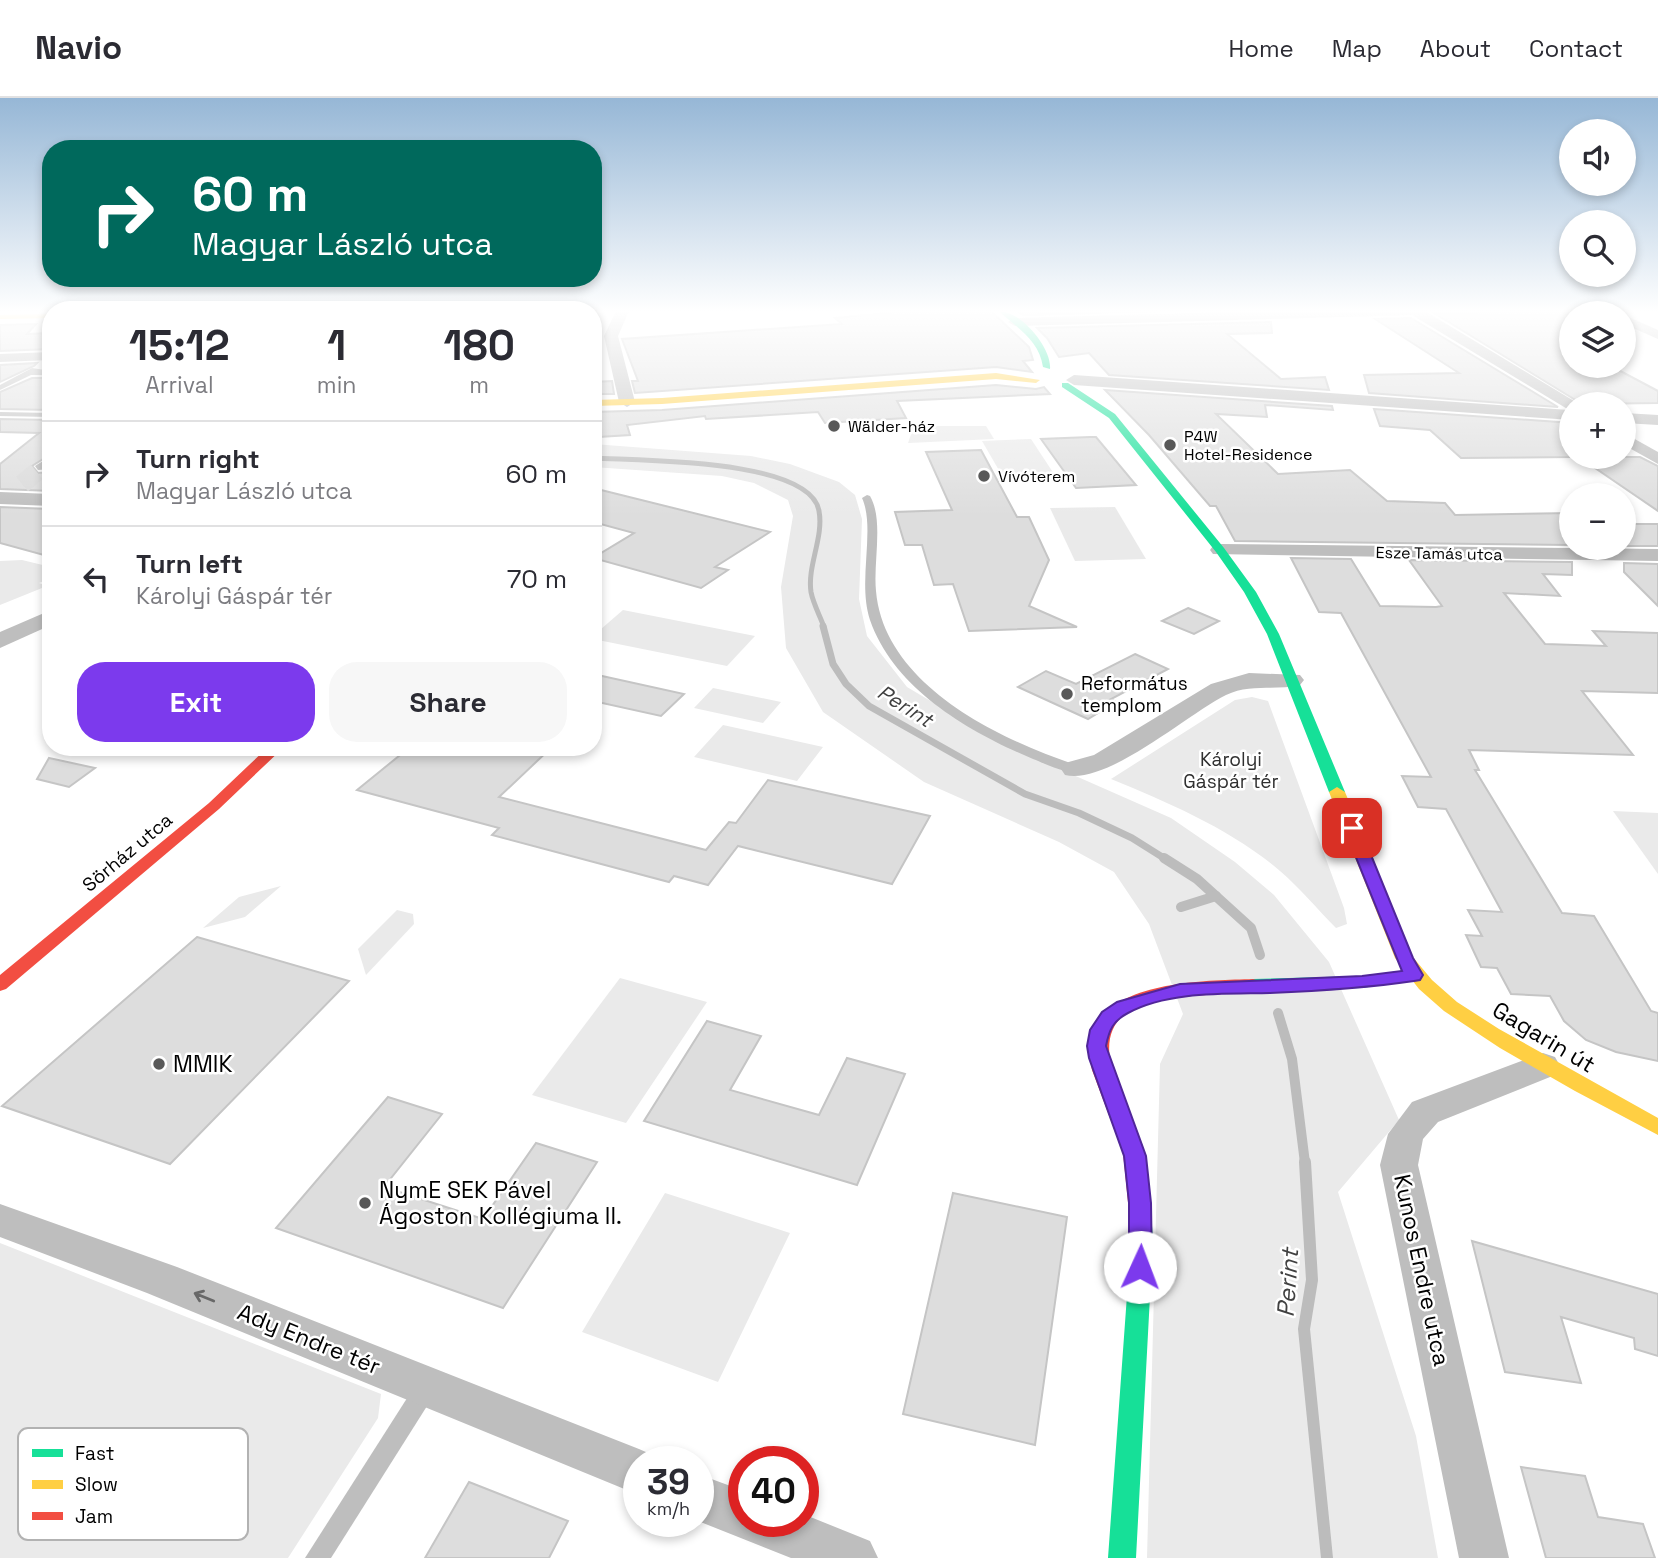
<!DOCTYPE html>
<meta charset="utf-8">
<style>
body{margin:0;font-family:"Space Grotesk",sans-serif;background:#f7f7f7;color:#2b2b33;height:100vh;display:flex;flex-direction:column;font-size:26px;white-space:nowrap}
*{box-sizing:border-box;margin:0}
p{font-size:23px;color:#7c7c81}
.icon{flex:none;width:38px;height:38px;fill:none;stroke:currentColor;stroke-width:2;stroke-linecap:round;stroke-linejoin:round}
.map{position:relative;flex:1;overflow:hidden}
.details{position:absolute;left:42px;top:203px;width:560px;height:455px;display:flex;flex-direction:column;background:#fff;border-radius:28px;box-shadow:0 4px 10px #0003}
.details>*{flex:none}
.banner{position:absolute;left:42px;top:42px;width:560px;height:147px;border-radius:28px;box-shadow:0 4px 10px #0003;background:#00695c;color:#fff;overflow:hidden}
.fabs{position:absolute;left:1559px;top:21px;display:grid;gap:14px}
.fabs a{display:grid;place-items:center;width:77px;height:77px;border-radius:50%;background:#fff;box-shadow:0 4px 10px #0003;font-size:35px}
.speed{position:absolute;left:623px;top:1348px;display:flex;gap:14px;font-size:35px;font-weight:700;text-align:center}
.speed>*{display:grid;place-content:center;width:91px;height:91px;border-radius:50%;background:#fff;box-shadow:0 4px 10px #0003;line-height:1}
.speed small{font-size:18px;font-weight:400}
.speed .limit{border:10px solid #d22;background:#fff;color:#111}
.pin{position:absolute;display:grid;place-items:center;width:60px;height:60px;color:#fff;margin:-30px;border-radius:14px;box-shadow:0 4px 10px #0006}
.me{position:absolute;width:77px;margin:-38px;rotate:2deg;stroke-linejoin:round;filter:drop-shadow(0 0 5px #0008)}
.turn{display:flex;align-items:center;gap:24px;height:147px;padding:0 35px;font-size:32px}
.turn .icon{width:91px;height:91px;stroke-width:2.5}
.turn b{display:block;font-size:49px;line-height:60px}
.eta{display:flex;justify-content:space-evenly;align-items:center;height:119px;text-align:center}
.eta b{font-size:42px;font-weight:700;line-height:49px}
.button{display:flex;gap:14px;margin-top:auto;padding:14px 35px}
.button a{flex:1;height:80px;border-radius:28px;background:#7c3aed;color:#fff;font-size:28px;font-weight:700;line-height:80px;text-align:center}
.button a+a{background:#f7f7f7;color:#2b2b33}
ul{padding:0;list-style:none}
li{display:flex;align-items:center;gap:21px;height:105px;padding:0 35px;border-top:2px solid #e1e1e2}
li div{flex:1}
li b{display:block;font-size:26px}
li em{font-style:normal}
header{display:flex;align-items:center;gap:42px;box-sizing:border-box;height:98px;padding:0 35px;background:#fff;border-bottom:2px solid #e1e1e2}
header strong{font-size:33px}
nav{display:flex;gap:38px;margin-inline-start:auto;font-size:24px}
.map>svg:first-child{display:block}
</style>
<header>
<strong>Navio</strong>
<nav><a>Home</a><a>Map</a><a>About</a><a>Contact</a></nav>
</header>
<div class="map">
<svg width="1658" height="1460" viewBox="0 0 1658 1460">
<rect width="100%" height="100%" fill="#fff"/>
<!-- green -->
<g fill="#eaeaea">
<polygon points="914,328 986,328 994,341 908,345"/>
<polygon points="1031,341 1056,379 1004,381 982,343"/>
<polygon points="593,346 751,358 790,366 839,384 855,397 862,421 859,501 867,538 907,589 1003,646 1171,720 1235,764 1274,797 1329,864 1399,1022 1338,1094 1416,1338 1438,1460 1147,1460 1160,966 1183,916 1149,826 1114,774 1059,744 924,684 823,614 786,550 781,489 793,418 788,402 754,385 722,378 593,369"/>
<polygon points="1115,409 1146,461 1075,463 1050,410"/>
<polygon points="22,462 51,469 51,480 39,485 47,488 0,507 0,463"/>
<polygon points="623,512 755,538 727,568 593,541 593,538"/>
<polygon points="713,590 781,604 763,625 694,610"/>
<path d="M 1252,599 L 1268,603 L 1344,810 L 1347,826 L 1336,830 C 1317,811 1300,790 1280,773 C 1231,731 1169,705 1111,681 L 1235,602 Z"/>
<polygon points="723,627 823,649 797,683 694,659"/>
<polygon points="1613,713 1658,715 1658,776"/>
<polygon points="281,788 245,819 203,830 239,799"/>
<polygon points="397,812 413,816 414,826 366,877 358,851"/>
<polygon points="620,880 707,904 626,1025 532,997"/>
<polygon points="665,1095 790,1135 718,1284 582,1234"/>
<polygon points="0,1145 381,1296 378,1320 288,1460 0,1460"/>
</g>
<g fill="none" stroke-linecap="round" stroke-linejoin="round">
<!-- stream-far3 -->
<path stroke="#bcbcbc" stroke-width="5" d="M 593,360 C 637,363 810,360 819,413 C 824,439 807,468 811,494 C 813,505 820,518 824,529"/>
<!-- stream-far2 -->
<polyline stroke="#bcbcbc" stroke-width="7" points="823,528 833,566 846,586 869,608 1025,696 1079,715 1132,740 1167,762"/>
<!-- stream-far1 -->
<g stroke="#bcbcbc" stroke-width="10">
<polyline points="1164,760 1197,781 1251,830 1260,857"/>
<polyline points="1181,809 1216,798"/>
<polyline points="1278,915 1292,961 1305,1065"/>
</g>
<!-- stream -->
<polyline stroke="#bcbcbc" stroke-width="12" points="1305,1064 1312,1182 1304,1231 1327,1460"/>
</g>
<!-- building -->
<g fill="#ddd" stroke="#c5c5c5" stroke-width="2">
<polygon points="907,213 991,213 1029,249 1033,262 1023,263 1032,274 996,269 635,295 632,283 638,283 622,241 842,226 835,220"/>
<polygon points="1018,213 1164,213 1023,217"/>
<polygon points="1572,213 1572,268 1611,268 1658,293 1658,305 1582,306 1434,215"/>
<polygon points="1411,220 1558,309 1369,295 1364,277 1459,275 1375,221"/>
<polygon points="1271,224 1272,235 1227,236 1281,281 1325,279 1329,292 1109,277 1089,255 1059,259 1047,240 1037,230"/>
<polygon points="36,226 27,236 51,235 51,251 0,253 0,227"/>
<polygon points="37,265 34,268 0,284 0,267"/>
<polygon points="32,280 51,280 51,312 0,311 0,294"/>
<polygon points="612,283 614,296 593,296 593,284"/>
<polygon points="996,287 1036,291 1044,289 1050,296 897,303 906,320 825,325 818,314 706,321 705,318 627,327 630,337 599,339 596,327 593,327 593,314 662,312"/>
<polygon points="1105,292 1332,308 1333,312 1265,307 1267,319 1216,316 1278,376 1350,372 1387,403 1445,405 1455,417 1572,415 1572,447 1235,443 1216,408 1210,408 1149,337"/>
<polygon points="1374,311 1572,325 1572,359 1461,360 1430,332 1380,328"/>
<polygon points="0,321 51,322 51,356 32,368 38,375 51,374 51,393 0,391 0,366 39,335 0,334"/>
<polygon points="1090,339 1096,339 1136,387 1076,390 1041,341"/>
<polygon points="981,352 1017,419 1029,419 1049,462 1029,508 1077,529 969,533 953,486 934,487 922,447 905,447 895,414 952,412 926,354"/>
<polygon points="1579,359 1640,359 1658,368 1658,413"/>
<polygon points="593,390 770,434 715,469 728,472 701,490 593,460 634,435 593,424"/>
<polygon points="0,409 51,411 51,459 0,445"/>
<rect x="1624" y="426" width="34" height="22"/>
<polygon points="1291,460 1351,461 1380,508 1436,509 1442,508 1409,462 1572,464 1572,477 1543,476 1560,498 1504,495 1545,546 1606,548 1593,533 1658,535 1658,595 1582,593 1633,657 1469,652 1479,672 1475,672 1562,815 1594,818 1651,913 1658,915 1658,963 1616,954 1586,942 1564,923 1550,898 1511,896 1497,870 1481,869 1466,837 1482,838 1468,812 1502,814 1446,711 1418,709 1402,678 1431,679 1341,515 1319,514"/>
<polygon points="1624,465 1658,466 1658,508 1624,474"/>
<polygon points="1188,510 1219,523 1194,536 1162,523"/>
<polygon points="1135,556 1168,571 1111,601 1116,604 1088,621 1018,589 1046,573 1076,586"/>
<polygon points="593,576 684,596 661,618 593,603"/>
<polygon points="410,649 552,649 499,699 706,752 729,724 736,725 768,682 930,718 892,786 738,748 708,787 674,778 669,784 492,737 499,730 357,692"/>
<polygon points="49,660 95,670 69,689 37,681"/>
<polygon points="197,839 349,883 170,1066 2,1008"/>
<polygon points="707,923 761,938 730,992 819,1017 847,960 905,976 857,1087 644,1023"/>
<polygon points="388,999 442,1016 384,1089 483,1121 536,1045 597,1064 503,1210 276,1130"/>
<polygon points="953,1095 1067,1119 1035,1347 903,1316"/>
<polygon points="1472,1143 1658,1196 1658,1258 1635,1251 1634,1240 1561,1219 1581,1285 1505,1274"/>
<polygon points="1521,1369 1585,1378 1598,1419 1643,1426 1655,1460 1546,1460"/>
<polygon points="469,1384 568,1423 549,1460 425,1460"/>
</g>
<g fill="none" stroke-linecap="round" stroke-linejoin="round">
<!-- street-tunnel -->
<polyline stroke="#d9d9d9" stroke-width="19" stroke-dasharray="19 10" stroke-linecap="butt" points="22,386 44,368"/>
<!-- lane -->
<g fill="#bebebe" fill-rule="evenodd">
<polygon points="32,270 51,273 51,277 31,277 0,292 0,287"/>
<polygon points="0,314 51,315 51,319 0,318"/>
<path d="M 867,397 L 870,398 C 884,422 873,464 876,493 C 884,587 1000,642 1079,668 L 1081,671 L 1079,674 C 1065,676 1046,666 1033,661 C 969,634 894,591 870,522 C 857,483 876,431 862,400 Z"/>
<polygon points="426,1280 434,1283 437,1290 434,1297 331,1460 305,1460 418,1283"/>
</g>
<!-- street -->
<g fill="#bebebe" fill-rule="evenodd">
<polygon points="616,213 629,213 618,238 635,304 627,309 619,304 604,238"/>
<polygon points="1263,213 1425,213 1579,306 1572,306 1572,322 1074,287 1066,282 1074,277 1569,312 1412,217 1015,228 1008,224 1015,220"/>
<polygon points="1624,217 1658,232 1658,241 1624,226"/>
<polygon points="51,254 51,262 0,264 0,256"/>
<polygon points="1624,315 1658,317 1658,327 1624,325"/>
<polygon points="1624,335 1658,354 1658,366 1624,347"/>
<polygon points="51,358 51,371 38,372 35,368"/>
<polygon points="0,394 51,396 51,408 0,406"/>
<polygon points="1220,446 1658,451 1658,463 1213,456 1210,452 1213,448"/>
<polygon points="51,512 51,527 0,550 0,534"/>
<path d="M 1249,575 L 1300,577 L 1304,582 L 1300,587 C 1276,593 1250,585 1226,597 C 1186,617 1108,687 1065,677 L 1061,671 L 1065,665 L 1094,657 L 1211,586 Z"/>
<polygon points="1543,955 1555,959 1560,968 1555,977 1438,1024 1423,1041 1418,1067 1509,1460 1459,1460 1380,1067 1388,1036 1412,1004"/>
<polygon points="0,1106 177,1169 639,1351 655,1358 658,1363 639,1363 639,1397 147,1195 0,1139"/>
<polygon points="698,1376 744,1393 744,1423 803,1423 803,1416 870,1443 878,1460 791,1460 698,1423"/>
</g>
<!-- fast -->
<g fill="#16e098" fill-rule="evenodd">
<path d="M 999,213 C 1021,213 1052,250 1050,271 L 1043,269 C 1039,242 1018,231 999,213 Z"/>
<polygon points="1062,285 1068,285 1115,316 1224,450 1256,494 1279,536 1345,694 1342,697 1337,699 1329,694 1267,536 1244,494 1216,454 1109,320 1062,289"/>
<polygon points="1414,871 1420,873 1423,877 1420,881 1362,890 1253,893 1247,891 1244,887 1247,883 1253,881 1362,878"/>
<polygon points="1140,1105 1148,1108 1151,1114 1153,1142 1136,1460 1108,1460 1131,1142 1129,1114 1132,1108"/>
</g>
<!-- slow -->
<g fill="#ffcf43" fill-rule="evenodd">
<polygon points="51,216 51,220 0,221 0,217"/>
<polygon points="996,275 1040,282 1036,285 996,281 662,306 593,308 593,302 662,300"/>
<polygon points="1337,689 1345,694 1412,858 1432,882 1457,904 1499,931 1658,1020 1658,1037 1575,993 1500,950 1444,913 1419,891 1395,860 1329,694"/>
</g>
<!-- jam -->
<g fill="#f24e42" fill-rule="evenodd">
<polygon points="268,649 284,649 219,711 6,891 0,893 0,877 209,705"/>
<path d="M 1253,881 L 1259,883 L 1262,887 L 1259,891 C 1210,905 1089,880 1112,972 L 1145,1055 L 1151,1114 L 1148,1120 L 1140,1123 L 1132,1120 L 1129,1114 L 1123,1055 L 1092,972 C 1072,883 1194,883 1253,881 Z"/>
</g>
</g>
<!-- one-way arrows -->
<defs><path id="oneway-shaft" d="M-6 0H5M1.5-3L5.5 0L1.5 3" fill="none" stroke-width="1.6" stroke-linecap="round" stroke-linejoin="round" transform="scale(1.75)"/></defs>
<use stroke="#686868" href="#oneway-shaft" transform="translate(204 1199) rotate(-158)"/>
<!-- sky -->
<linearGradient id="sky" x2="0" y2="1"><stop stop-color="#96b7d6"/><stop offset="0.51" stop-color="#fff"/><stop offset="1" stop-color="#fff" stop-opacity="0"/></linearGradient>
<rect width="1658" height="418" fill="url(#sky)"/>
<!-- route -->
<path fill="#7c3aed" stroke="#51269a" stroke-width="2" d="M 1352,725 L 1360,730 L 1413,860 L 1423,877 L 1420,882 L 1414,883 C 1366,890 1318,893 1270,895 C 1226,896 1168,893 1128,915 C 1113,923 1109,932 1106,948 L 1146,1058 L 1151,1105 L 1152,1169 L 1148,1176 L 1140,1179 L 1132,1176 L 1129,1169 L 1129,1105 L 1124,1058 L 1089,960 L 1087,948 L 1090,932 L 1102,914 L 1117,904 L 1180,886 L 1362,878 L 1402,873 L 1344,730 Z"/>
<!-- markers -->
<g fill="#595959" stroke="#fff" stroke-width="2.5">
<circle cx="834" cy="328" r="7"/>
<circle cx="1170" cy="347" r="7"/>
<circle cx="984" cy="378" r="7"/>
<circle cx="1067" cy="596" r="7"/>
<circle cx="159" cy="966" r="7"/>
<circle cx="365" cy="1105" r="7"/>
</g>
<g text-anchor="middle" stroke-width="5" stroke-linejoin="round" paint-order="stroke">
<!-- far-poi labels -->
<g font-size="16" fill="#000" stroke="#fff" text-anchor="start">
<text x="848" y="334">Wälder-ház</text>
<text x="1184" y="344">P4W<tspan x="1184" dy="18">Hotel-Residence</tspan></text>
<text x="998" y="384">Vívóterem</text>
</g>
<!-- far-street labels -->
<g font-size="16" fill="#000" stroke="#fff">
<text transform="translate(1439 455) rotate(1)" y="6">Esze Tamás utca</text>
</g>
<!-- poi labels -->
<g font-size="19" fill="#000" stroke="#fff" text-anchor="start">
<text x="1081" y="592">Református<tspan x="1081" dy="22">templom</tspan></text>
</g>
<!-- park labels -->
<g font-size="19" fill="#303030" stroke="#fff">
<text x="1231" y="668">Károlyi<tspan x="1231" dy="22">Gáspár tér</tspan></text>
</g>
<!-- street labels -->
<g font-size="19" fill="#000" stroke="#fff">
<text transform="translate(127 754) rotate(-40)" y="7">Sörház utca</text>
</g>
<!-- water labels -->
<g font-size="21" font-style="italic" fill="#414141" stroke="#fff">
<text transform="translate(905 608) rotate(32)" y="7">Perint</text>
</g>
<!-- near-street labels -->
<g font-size="23" fill="#000" stroke="#fff">
<text transform="translate(1544 939) rotate(31)" y="8">Gagarin út</text>
<text transform="translate(1422 1172) rotate(78)" y="8">Kunos Endre utca</text>
<text transform="translate(309 1241) rotate(22)" y="8">Ady Endre tér</text>
</g>
<!-- near-poi labels -->
<g font-size="23" fill="#000" stroke="#fff" text-anchor="start">
<text x="173" y="974">MMIK</text>
<text x="379" y="1100">NymE SEK Pável<tspan x="379" dy="26">Ágoston Kollégiuma II.</tspan></text>
</g>
<!-- near-water labels -->
<g font-size="24" font-style="italic" fill="#414141" stroke="#fff">
<text transform="translate(1288 1185) rotate(-86)" y="8">Perint</text>
</g>
</g>
<!-- legend -->
<rect x="18" y="1330" width="230" height="112" rx="10" fill="#fff" stroke="#b2b2b2" stroke-width="2"/>
<rect x="32" y="1351" width="31" height="8" fill="#16e098"/>
<rect x="32" y="1382" width="31" height="9" fill="#ffcf43"/>
<rect x="32" y="1414" width="31" height="8" fill="#f24e42"/>
<g font-size="19" fill="#000">
<text x="75" y="1362">Fast</text>
<text x="75" y="1393">Slow</text>
<text x="75" y="1425">Jam</text>
</g>
</svg>
<div class="fabs">
<a><svg class="icon" aria-label="sound" viewBox="0 0 24 24"><path d="M4 9h4l5-4v14l-5-4H4zM17 9q2 3 0 6"/></svg></a>
<a><svg class="icon" aria-label="search" viewBox="0 0 24 24"><circle cx="10" cy="10" r="6"/><path d="M15 15l6 6"/></svg></a>
<a><svg class="icon" aria-label="layers" viewBox="0 0 24 24"><path d="M12 4l9 5-9 5-9-5zM3 14l9 5 9-5"/></svg></a>
<a>+</a>
<a>−</a>
</div>
<div class="speed"><div>39<small>km/h</small></div><div class="limit">40</div></div>
<div class="pin" style="left:1352px;top:730px;background:#d93025"><svg class="icon" aria-label="arrive" viewBox="0 0 24 24"><path d="M6 21V4h12l-3 4 3 4H6"/></svg></div>
<svg class="me" style="left:1140px;top:1169px" viewBox="-20 -20 40 40"><circle r="19" fill="#fff"/><path d="M0-13L10 11 0 6-10 11z" fill="#7c3aed"/></svg>
<div class="banner">
<div class="turn"><svg class="icon" aria-label="right" viewBox="0 0 24 24"><path d="M7 20v-9h11M14 6l5 5-5 5"/></svg><div><b>60 m</b>Magyar László utca</div></div>
</div>
<section class="details">
<div class="eta">
<div><b>15:12</b><p>Arrival</p></div>
<div><b>1</b><p>min</p></div>
<div><b>180</b><p>m</p></div>
</div>
<ul>
<li><svg class="icon" aria-label="right" viewBox="0 0 24 24"><path d="M7 20v-9h11M14 6l5 5-5 5"/></svg><div><b>Turn right</b><p>Magyar László utca</p></div><em>60 m</em></li>
<li><svg class="icon" aria-label="left" viewBox="0 0 24 24"><path d="M17 20v-9H6M10 6l-5 5 5 5"/></svg><div><b>Turn left</b><p>Károlyi Gáspár tér</p></div><em>70 m</em></li>
</ul>
<div class="button"><a>Exit</a><a>Share</a></div>
</section>
</div>
